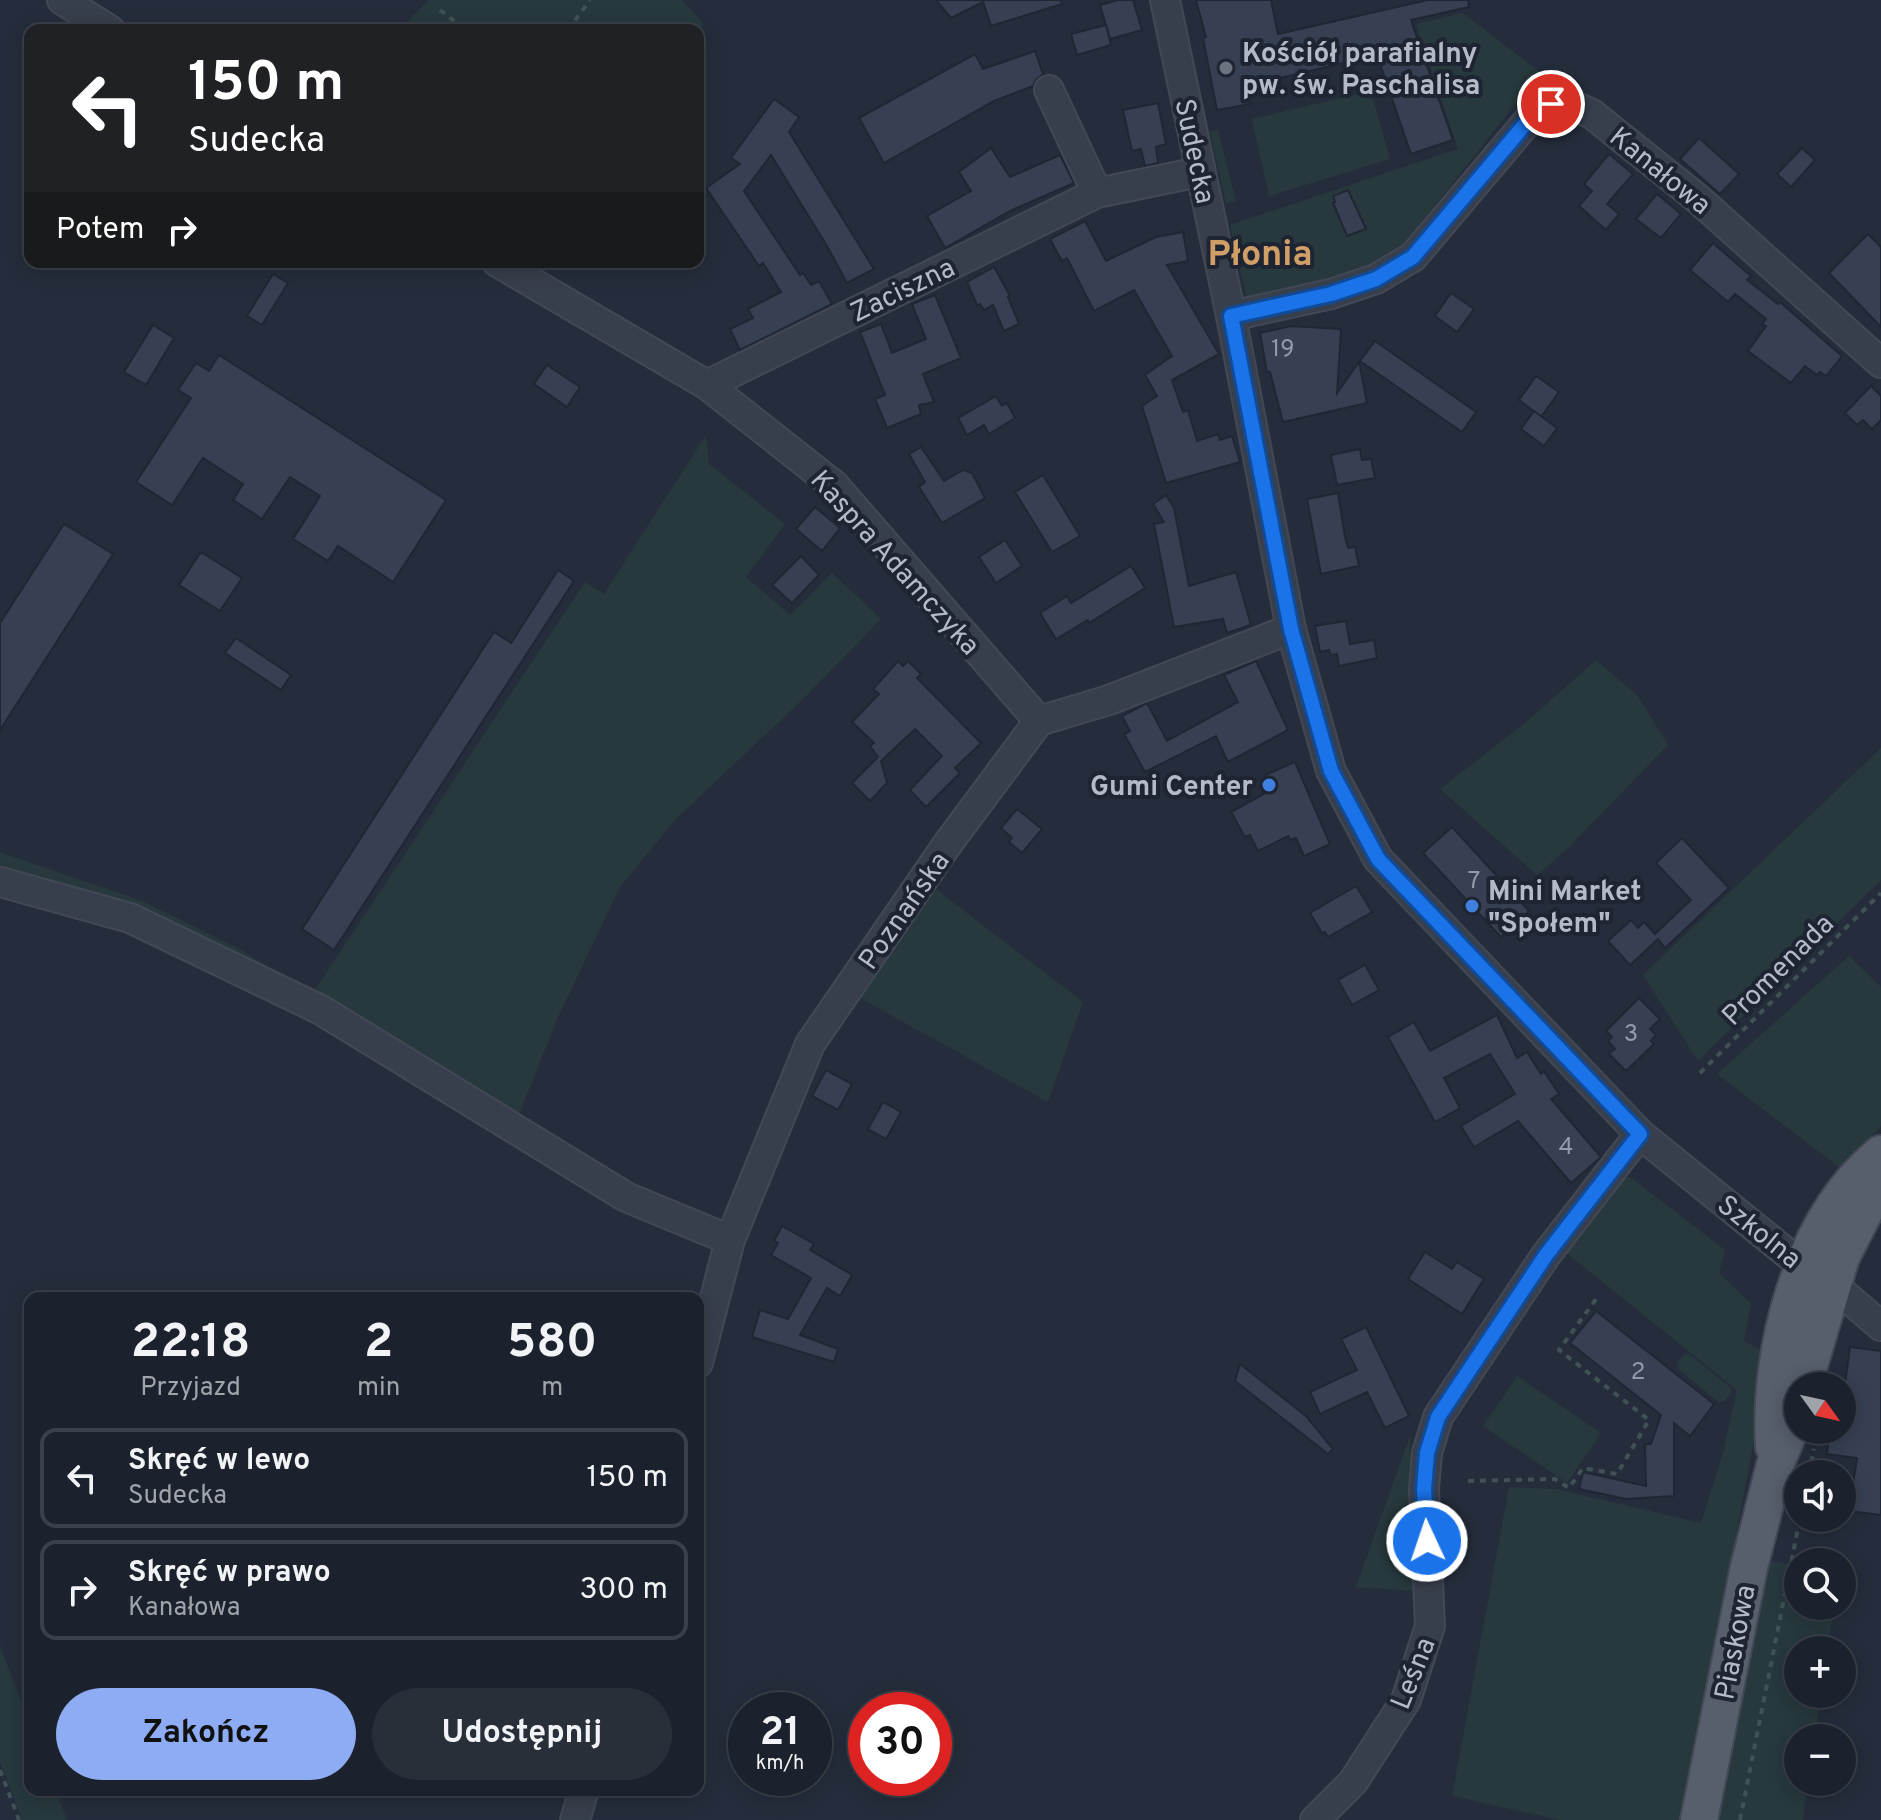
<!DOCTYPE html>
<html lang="pl">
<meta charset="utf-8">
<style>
body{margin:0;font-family:Overpass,sans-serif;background:#292f39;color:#f1f3f6;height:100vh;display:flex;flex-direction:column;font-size:30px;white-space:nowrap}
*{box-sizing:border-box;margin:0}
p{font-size:26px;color:#a0a4aa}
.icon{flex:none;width:44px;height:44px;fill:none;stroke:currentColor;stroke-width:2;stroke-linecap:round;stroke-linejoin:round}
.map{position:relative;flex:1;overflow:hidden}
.drawer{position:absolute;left:24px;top:1292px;width:680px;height:504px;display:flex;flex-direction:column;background:#1c222d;border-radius:16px;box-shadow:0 4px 20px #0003,0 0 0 2px #3a3f49}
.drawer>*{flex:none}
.banner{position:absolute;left:24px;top:24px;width:680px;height:244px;border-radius:16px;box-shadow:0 4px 20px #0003,0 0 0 2px #3a3f49;background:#202124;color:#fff;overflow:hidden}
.needle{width:52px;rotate:123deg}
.fabs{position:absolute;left:1784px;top:1372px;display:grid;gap:16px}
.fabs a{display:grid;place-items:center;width:72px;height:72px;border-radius:50%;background:#1c222d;box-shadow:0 4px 20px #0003,0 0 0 2px #3a3f49;font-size:40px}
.speed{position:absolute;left:728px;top:1692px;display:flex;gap:16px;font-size:40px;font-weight:700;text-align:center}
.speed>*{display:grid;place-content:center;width:104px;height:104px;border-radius:50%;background:#1c222d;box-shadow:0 4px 20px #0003,0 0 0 2px #3a3f49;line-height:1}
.speed small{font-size:20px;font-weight:400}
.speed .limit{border:12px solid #d22;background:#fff;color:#111}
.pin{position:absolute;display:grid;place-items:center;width:68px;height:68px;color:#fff;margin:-34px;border:4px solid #fff;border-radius:50%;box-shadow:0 2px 8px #0007}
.me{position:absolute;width:88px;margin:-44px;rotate:357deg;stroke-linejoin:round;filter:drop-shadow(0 0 6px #0008)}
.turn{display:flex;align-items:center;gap:28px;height:168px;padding:0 32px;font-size:36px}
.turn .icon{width:104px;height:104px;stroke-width:2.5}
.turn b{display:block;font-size:56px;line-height:68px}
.then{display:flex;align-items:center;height:76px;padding:0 32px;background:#0003;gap:16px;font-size:30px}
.eta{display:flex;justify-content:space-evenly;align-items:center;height:136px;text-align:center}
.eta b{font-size:48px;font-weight:700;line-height:56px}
.primary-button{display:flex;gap:16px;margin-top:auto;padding:16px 32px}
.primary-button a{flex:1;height:92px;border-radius:48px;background:#8eacf3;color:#111;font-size:32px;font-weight:700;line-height:92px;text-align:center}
.primary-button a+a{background:#292f39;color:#f1f3f6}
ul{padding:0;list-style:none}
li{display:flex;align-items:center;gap:24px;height:100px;margin:0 16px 12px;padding:0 16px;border:4px solid #3a3f49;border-radius:16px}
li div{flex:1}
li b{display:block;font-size:30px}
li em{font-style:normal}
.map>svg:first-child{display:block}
</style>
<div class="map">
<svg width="1881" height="1820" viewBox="0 0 1881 1820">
<rect width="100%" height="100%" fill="#252d3c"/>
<!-- green -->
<g fill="#27393d">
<polygon points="429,0 682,0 704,24 698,32 698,30 399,30"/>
<polygon points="1463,13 1545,76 1529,98 1523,95 1403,245 1354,275 1246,296 1230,225 1458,149 1416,24"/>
<polygon points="1371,91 1390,159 1269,196 1252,119"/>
<polygon points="1218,130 1236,201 1226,204 1210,132"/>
<polygon points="706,435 709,464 785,524 746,577 790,615 832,573 881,619 803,699 675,820 620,887 558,1017 518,1117 130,913 0,867 0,852 142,901 239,949 313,993 585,582 604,594"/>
<polygon points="1596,660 1638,696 1668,745 1567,849 1537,875 1440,789 1525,723"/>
<polygon points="1881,748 1881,880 1698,1061 1643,975"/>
<polygon points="933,887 1083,1002 1048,1102 858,997"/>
<polygon points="1849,956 1881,987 1881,1126 1840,1168 1717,1074"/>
<polygon points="1630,1177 1725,1250 1719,1273 1751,1304 1744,1341 1770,1355 1683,1820 1560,1820 1452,1796 1509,1487 1556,1489 1701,1523 1723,1453 1737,1390 1564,1251 1615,1181"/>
<polygon points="1689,1354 1731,1388 1731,1393 1724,1401 1719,1402 1678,1369 1677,1363 1684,1355"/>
<polygon points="1517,1376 1601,1433 1567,1483 1483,1426"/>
<polygon points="1410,1436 1417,1591 1356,1587"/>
<polygon points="1766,1560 1798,1566 1798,1606 1834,1606 1828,1650 1798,1650 1798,1694 1821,1694 1815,1738 1798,1738 1798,1782 1808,1782 1803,1820 1715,1820"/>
<polygon points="0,1646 30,1724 30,1790 56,1790 67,1820 22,1820 0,1761"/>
</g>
<!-- building -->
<g fill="#374052" stroke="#202633" stroke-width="2">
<polygon points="936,0 1061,0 1062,4 991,26 983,2 951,18"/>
<polygon points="1118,0 1133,0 1142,30 1110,39 1100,5"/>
<polygon points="1196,0 1271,0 1278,34 1428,0 1468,0 1469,7 1411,20 1453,140 1411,154 1377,55 1247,86 1250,104 1217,110 1203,38 1206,37"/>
<polygon points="1106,25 1111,45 1077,55 1071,34"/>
<polygon points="1035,51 1043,74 1036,80 1033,86 994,101 884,163 859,118 975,54 983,69"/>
<polygon points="774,99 799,117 789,132 874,269 847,283 827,246 771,155 744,191 800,275 803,273 811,285 819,281 832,304 740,350 730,329 753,318 748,309 781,292 763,263 759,266 706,188 740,164 731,158"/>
<polygon points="1158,103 1166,144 1156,147 1158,163 1145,166 1141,149 1132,151 1123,110"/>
<polygon points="1699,138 1739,174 1720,194 1680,159"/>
<polygon points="991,148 1010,177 1060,155 1074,183 1012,210 945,248 927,216 971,191 959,172"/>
<polygon points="1802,148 1815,160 1791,187 1777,174"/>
<polygon points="1609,154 1633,174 1607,204 1619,214 1606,230 1579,206 1592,191 1584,184"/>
<polygon points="1348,190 1366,229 1347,236 1333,203 1335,202 1333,196"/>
<polygon points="1657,194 1681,214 1661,238 1636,219"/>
<polygon points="1085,221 1106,261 1156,237 1183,232 1188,261 1167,265 1219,354 1172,380 1183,412 1188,410 1197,441 1218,434 1220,440 1232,436 1240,462 1166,483 1142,406 1157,396 1145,375 1172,356 1134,290 1094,311 1067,258 1062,261 1050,239"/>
<polygon points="1868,234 1881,247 1881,327 1829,273"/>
<polygon points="1713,243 1751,276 1747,280 1778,304 1780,302 1842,356 1826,376 1820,372 1817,375 1805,366 1791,383 1748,351 1766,326 1762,324 1766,319 1735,294 1728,302 1690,270"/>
<polygon points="994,267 1010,296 1008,297 1019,324 1004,331 993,305 984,310 980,304 977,305 967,282"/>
<polygon points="273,274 288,283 262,325 247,316"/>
<polygon points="1451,293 1474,309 1457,332 1435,316"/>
<polygon points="935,295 961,358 923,374 934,402 919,405 921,414 887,428 875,399 885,395 860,332 881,324 892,353 926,339 912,304"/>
<polygon points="153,325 174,338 146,385 124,372"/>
<polygon points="1291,326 1341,329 1337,393 1359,362 1367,403 1283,422 1270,372 1267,372 1260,333"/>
<polygon points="1375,341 1476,412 1462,432 1360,361"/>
<polygon points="219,355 446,500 393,582 338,546 328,561 293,539 320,496 290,477 262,519 233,500 243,484 203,458 172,505 136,482 191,398 178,390 196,363 209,371"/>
<polygon points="547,365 580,387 567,407 534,384"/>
<polygon points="1536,376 1559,392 1541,417 1519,400"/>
<polygon points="1871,386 1881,396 1881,420 1872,429 1863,420 1857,425 1845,413"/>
<polygon points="996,396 1002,406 1007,403 1015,418 989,434 984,425 967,435 958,418"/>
<polygon points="1534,411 1557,428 1544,446 1521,429"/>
<polygon points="921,447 944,481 963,470 972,473 985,498 942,523 919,487 925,482 909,454"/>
<polygon points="1360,449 1362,460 1371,459 1375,478 1337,485 1331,455"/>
<polygon points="1043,475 1080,536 1052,552 1015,492"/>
<polygon points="1338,493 1345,537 1348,548 1355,547 1359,566 1321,574 1307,499"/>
<polygon points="1166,495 1174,508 1189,586 1236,572 1251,625 1227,633 1223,619 1174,627 1154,524 1164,522 1153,504"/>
<polygon points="815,507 840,528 822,551 796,529"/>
<polygon points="64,524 113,554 0,730 0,623"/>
<polygon points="1005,540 1022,566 996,583 979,557"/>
<polygon points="201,552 242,578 220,611 179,585"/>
<polygon points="801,556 819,575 792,603 772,585"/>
<polygon points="1131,566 1145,588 1089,623 1088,620 1056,639 1040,613 1067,596 1071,603"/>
<polygon points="558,570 574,581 334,950 302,929 494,632 511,643"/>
<polygon points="1346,621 1350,644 1374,640 1377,658 1339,666 1337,654 1331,655 1329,650 1320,652 1315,626"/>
<polygon points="236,638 291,675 281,690 225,653"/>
<polygon points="898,661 903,666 908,661 921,674 917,678 981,743 955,768 960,773 926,807 910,790 942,756 915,729 881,761 887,783 870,801 852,783 878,757 870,746 874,743 852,722 879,694 873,689"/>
<polygon points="1256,661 1288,730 1228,762 1216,736 1145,772 1124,734 1130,731 1122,716 1147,703 1167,741 1238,702 1224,675"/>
<polygon points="1295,762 1330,844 1304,856 1296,838 1290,840 1288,836 1258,851 1250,835 1245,837 1231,812 1271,790 1265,775"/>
<polygon points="1017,809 1042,829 1022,853 1009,842 1012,838 1001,828"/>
<polygon points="1452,827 1529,911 1501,937 1423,853"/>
<polygon points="1682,838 1729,888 1665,948 1658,939 1630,965 1608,941 1631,920 1638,928 1644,922 1655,934 1691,900 1656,863"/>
<polygon points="1356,886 1372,912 1328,937 1325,932 1322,933 1310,913"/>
<polygon points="1365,965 1379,990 1352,1005 1338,980"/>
<polygon points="1639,998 1660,1019 1650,1029 1656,1035 1651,1041 1654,1044 1626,1071 1609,1054 1615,1049 1608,1041 1612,1037 1606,1031"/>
<polygon points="1497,1015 1517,1058 1527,1052 1541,1074 1544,1071 1559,1094 1551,1099 1601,1157 1571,1183 1518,1121 1474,1147 1461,1126 1515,1094 1490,1054 1444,1078 1460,1108 1435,1122 1388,1037 1414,1022 1430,1051"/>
<polygon points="826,1070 852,1084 838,1110 812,1096"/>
<polygon points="883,1102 901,1112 886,1139 868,1129"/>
<polygon points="782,1226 814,1244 810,1250 852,1275 840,1296 827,1288 800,1335 838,1349 834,1362 752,1337 760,1310 788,1319 811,1278 771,1255 778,1243 774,1241"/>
<polygon points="1425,1252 1452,1269 1457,1262 1484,1279 1462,1314 1408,1279"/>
<polygon points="1596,1311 1714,1404 1690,1436 1674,1423 1674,1496 1626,1499 1579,1489 1583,1472 1646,1486 1645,1444 1651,1444 1661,1415 1570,1343"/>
<polygon points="1366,1327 1409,1416 1385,1428 1367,1392 1320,1414 1310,1392 1357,1370 1341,1339"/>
<polygon points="1850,1347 1881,1351 1881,1515 1849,1511 1857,1458 1827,1454 1829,1434 1842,1436 1842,1405"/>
<polygon points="1240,1364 1306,1416 1333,1449 1328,1454 1235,1381"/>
</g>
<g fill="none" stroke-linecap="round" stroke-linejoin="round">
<defs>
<g id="minor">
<polyline points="62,0 110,30"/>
<polyline points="1165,0 1231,316 1291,629 1331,771 1378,859 1640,1134 1804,1267 1840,1291 1881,1326"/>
<polyline points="1049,90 1097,193"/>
<polyline points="497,262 707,385 834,485 1039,721"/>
<polyline points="1231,316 1331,294 1376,279 1413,257 1527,122 1551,104 1567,103 1592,114 1698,199 1881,363"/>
<polyline points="707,385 1097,193 1199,172"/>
<polyline points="0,882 130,918 321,1010 626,1197 730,1240"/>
<polyline points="698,1363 730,1240 810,1044 949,842 1039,721 1109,700 1291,629"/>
<polyline points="575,1820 584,1790"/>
<polyline points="1315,1820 1353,1782 1406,1700 1430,1626 1424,1489 1427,1453 1438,1417 1546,1255 1640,1134"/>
</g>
<g id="major">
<polyline points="1803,1386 1841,1257 1881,1179"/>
<path d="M 1774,1447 C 1768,1348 1802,1219 1881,1154"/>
<polyline points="1699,1820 1749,1567 1775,1465 1791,1427 1798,1403"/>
</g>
</defs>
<!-- minor casing -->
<use href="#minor" stroke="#424855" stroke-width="32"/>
<!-- major casing -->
<use href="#major" stroke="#424855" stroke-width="40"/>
<!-- path -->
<g stroke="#405255" stroke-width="4" stroke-dasharray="6 6" stroke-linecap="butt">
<polyline points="440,10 466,30"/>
<polyline points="568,30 590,0"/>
<polyline points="1700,1073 1881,893"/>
<polyline points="1809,1474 1814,1449"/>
<polyline points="1468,1481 1555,1479 1569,1488 1583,1468 1617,1474 1649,1420 1559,1350 1599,1295"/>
<polyline points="0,1770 19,1820"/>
<polyline points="1740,1820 1800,1518"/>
</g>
<!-- minor -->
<use href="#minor" stroke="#383f4c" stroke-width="28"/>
<!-- major -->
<use href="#major" stroke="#575e6c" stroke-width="36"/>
</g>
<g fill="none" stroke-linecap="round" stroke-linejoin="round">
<defs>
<polyline id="route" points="1427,1541 1424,1489 1427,1453 1438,1417 1546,1255 1640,1134 1378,859 1331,771 1291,629 1231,316 1331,294 1376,279 1413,257 1527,122 1551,104"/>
</defs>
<!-- route casing -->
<use href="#route" stroke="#114b97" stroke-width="20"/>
<!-- route -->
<use href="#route" stroke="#1a73e8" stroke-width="14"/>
</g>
<!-- markers -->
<circle fill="#6b7280" stroke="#1e2431" stroke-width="3" cx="1226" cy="68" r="8"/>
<g fill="#3f7fe0" stroke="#1e2431" stroke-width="3">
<circle cx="1269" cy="785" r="8"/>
<circle cx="1472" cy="906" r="8"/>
</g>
<g text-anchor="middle" stroke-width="8" stroke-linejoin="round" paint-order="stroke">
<!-- number labels -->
<g font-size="24" fill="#939aa9">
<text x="1283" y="356">19</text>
<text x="1474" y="888">7</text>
<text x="1631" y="1041">3</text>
<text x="1566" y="1154">4</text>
<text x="1638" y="1379">2</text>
</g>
<!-- poi labels -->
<g font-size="28" font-weight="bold" fill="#b4bac8" stroke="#1e2431" text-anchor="start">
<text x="1242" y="62">Kościół parafialny<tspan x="1242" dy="32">pw. św. Paschalisa</tspan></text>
<text x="1253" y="795" text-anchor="end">Gumi Center</text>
<text x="1488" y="900">Mini Market<tspan x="1488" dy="32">"Społem"</tspan></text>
</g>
<!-- street labels -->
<g font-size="28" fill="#b4bac8" stroke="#1e2431">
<text transform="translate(1196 151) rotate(78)" y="10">Sudecka</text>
<text transform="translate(1661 170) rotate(39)" y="10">Kanałowa</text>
<text transform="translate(902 289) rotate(-26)" y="10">Zaciszna</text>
<text transform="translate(896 562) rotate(48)" y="10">Kaspra Adamczyka</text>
<text transform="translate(903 910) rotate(-55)" y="10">Poznańska</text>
<text transform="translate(1777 969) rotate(-45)" y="10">Promenada</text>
<text transform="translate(1760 1231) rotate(39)" y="10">Szkolna</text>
<text transform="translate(1734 1642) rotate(-79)" y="10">Piaskowa</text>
<text transform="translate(1412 1673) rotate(-68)" y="10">Leśna</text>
</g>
<!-- district labels -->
<g font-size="36" font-weight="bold" fill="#d09e67" stroke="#1e2431">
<text x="1260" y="265">Płonia</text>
</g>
</g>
</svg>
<div class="fabs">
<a><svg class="needle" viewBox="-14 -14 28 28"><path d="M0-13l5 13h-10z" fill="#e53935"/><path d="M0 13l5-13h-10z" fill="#a0a4aa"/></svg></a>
<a><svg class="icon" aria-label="sound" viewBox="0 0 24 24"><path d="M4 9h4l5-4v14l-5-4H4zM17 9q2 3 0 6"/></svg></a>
<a><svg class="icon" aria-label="search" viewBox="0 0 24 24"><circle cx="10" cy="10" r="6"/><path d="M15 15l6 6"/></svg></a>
<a>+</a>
<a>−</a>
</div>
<div class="speed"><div>21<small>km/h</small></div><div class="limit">30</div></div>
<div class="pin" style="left:1551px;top:104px;background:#d93025"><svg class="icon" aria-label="arrive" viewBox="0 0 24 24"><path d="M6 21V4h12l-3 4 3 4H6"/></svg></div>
<svg class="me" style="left:1427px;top:1541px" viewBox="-20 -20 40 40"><circle r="17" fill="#1a73e8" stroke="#fff" stroke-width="3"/><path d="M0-11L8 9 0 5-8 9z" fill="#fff"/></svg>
<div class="banner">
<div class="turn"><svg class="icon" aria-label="left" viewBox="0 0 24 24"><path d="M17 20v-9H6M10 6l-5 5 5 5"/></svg><div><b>150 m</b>Sudecka</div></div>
<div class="then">Potem<svg class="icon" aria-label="right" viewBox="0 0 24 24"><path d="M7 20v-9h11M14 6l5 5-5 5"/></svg></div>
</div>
<section class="drawer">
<div class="eta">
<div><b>22:18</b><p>Przyjazd</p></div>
<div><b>2</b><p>min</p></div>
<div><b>580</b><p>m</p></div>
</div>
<ul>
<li><svg class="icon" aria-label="left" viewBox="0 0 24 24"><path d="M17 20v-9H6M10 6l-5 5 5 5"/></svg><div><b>Skręć w lewo</b><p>Sudecka</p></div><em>150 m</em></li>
<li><svg class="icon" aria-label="right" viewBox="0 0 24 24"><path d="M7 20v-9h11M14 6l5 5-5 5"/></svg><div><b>Skręć w prawo</b><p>Kanałowa</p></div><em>300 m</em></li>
</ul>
<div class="primary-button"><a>Zakończ</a><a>Udostępnij</a></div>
</section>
</div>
